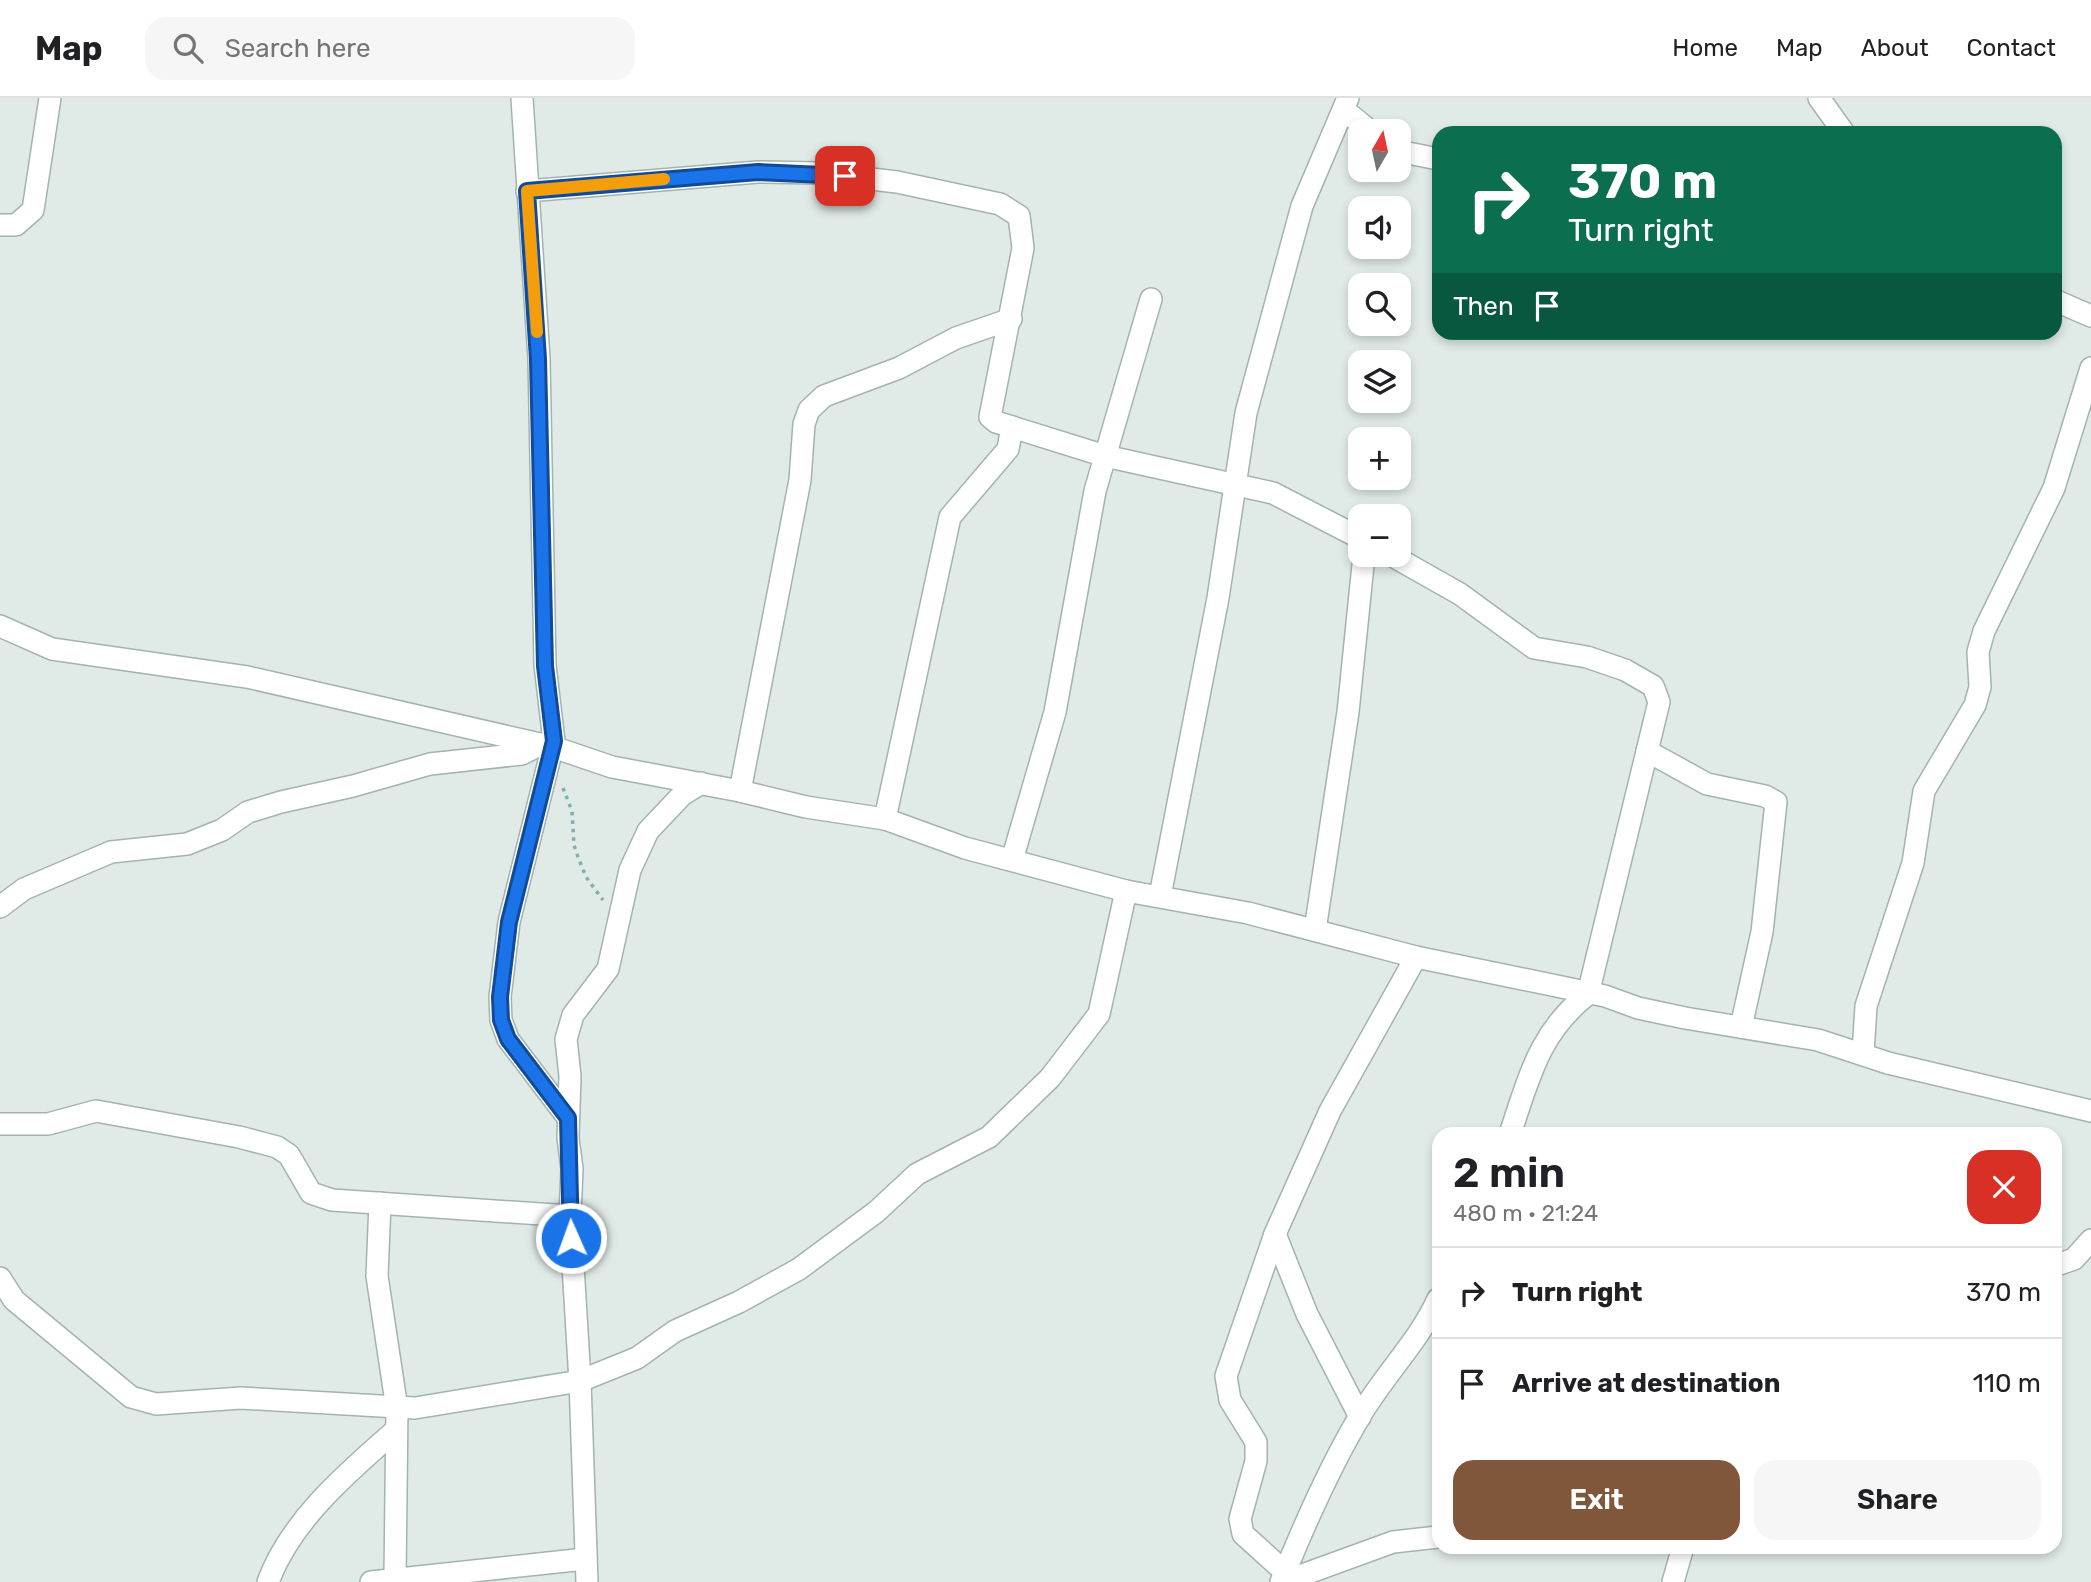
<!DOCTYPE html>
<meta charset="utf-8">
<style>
body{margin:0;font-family:Rubik,sans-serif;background:#f6f6f6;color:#202124;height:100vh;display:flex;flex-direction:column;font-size:26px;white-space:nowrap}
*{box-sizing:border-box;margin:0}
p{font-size:23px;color:#757577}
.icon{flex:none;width:38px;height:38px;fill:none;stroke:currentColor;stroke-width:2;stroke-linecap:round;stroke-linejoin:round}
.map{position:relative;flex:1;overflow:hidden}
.details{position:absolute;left:1432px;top:1029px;width:630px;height:427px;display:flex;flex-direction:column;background:#fff;border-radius:21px;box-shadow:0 4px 10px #0003}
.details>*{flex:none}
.guide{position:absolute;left:1432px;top:28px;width:630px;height:214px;border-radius:21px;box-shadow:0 4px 10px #0003;background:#0b6e4f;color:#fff;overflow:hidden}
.needle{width:46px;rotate:9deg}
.buttons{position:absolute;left:1348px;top:21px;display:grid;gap:14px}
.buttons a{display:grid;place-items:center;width:63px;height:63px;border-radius:14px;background:#fff;box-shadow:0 4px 10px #0003;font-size:35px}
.pin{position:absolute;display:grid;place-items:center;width:60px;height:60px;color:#fff;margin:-30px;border-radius:14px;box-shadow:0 4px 10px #0006}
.me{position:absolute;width:77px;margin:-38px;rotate:358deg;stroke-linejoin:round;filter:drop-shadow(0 0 5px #0008)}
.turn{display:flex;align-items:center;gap:24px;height:147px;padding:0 21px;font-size:32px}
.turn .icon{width:91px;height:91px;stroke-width:2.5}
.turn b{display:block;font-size:49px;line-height:60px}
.then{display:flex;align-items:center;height:66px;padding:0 21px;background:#0003;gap:14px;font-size:26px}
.round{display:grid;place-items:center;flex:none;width:74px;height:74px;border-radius:21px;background:#f6f6f6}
.headline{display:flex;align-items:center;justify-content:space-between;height:119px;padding:0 21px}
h1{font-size:42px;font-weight:600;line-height:52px}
.primary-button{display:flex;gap:14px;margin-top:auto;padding:14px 21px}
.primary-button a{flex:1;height:80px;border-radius:21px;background:#80573a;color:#fff;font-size:28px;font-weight:600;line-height:80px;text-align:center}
.primary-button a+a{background:#f6f6f6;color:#202124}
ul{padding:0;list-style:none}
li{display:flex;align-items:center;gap:21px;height:91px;padding:0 21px;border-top:2px solid #e0e0e0}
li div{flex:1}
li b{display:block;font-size:26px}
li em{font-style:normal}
header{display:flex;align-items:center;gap:42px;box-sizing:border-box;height:98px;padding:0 35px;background:#fff;border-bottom:2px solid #e0e0e0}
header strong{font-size:33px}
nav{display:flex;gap:38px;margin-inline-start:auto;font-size:24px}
.search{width:490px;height:63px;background:#f6f6f6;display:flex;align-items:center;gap:18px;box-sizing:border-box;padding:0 24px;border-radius:21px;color:#757577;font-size:26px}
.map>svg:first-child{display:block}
</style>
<header>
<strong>Map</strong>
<div class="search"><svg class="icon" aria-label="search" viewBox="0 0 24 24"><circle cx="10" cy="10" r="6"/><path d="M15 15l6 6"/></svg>Search here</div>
<nav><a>Home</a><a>Map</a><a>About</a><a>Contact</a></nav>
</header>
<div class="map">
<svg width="2091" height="1484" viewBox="0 0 2091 1484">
<rect width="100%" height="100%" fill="#e0ebe8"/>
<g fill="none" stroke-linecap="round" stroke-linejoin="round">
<defs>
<g id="minor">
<polyline points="522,0 539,261 545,567 554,643 509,824 500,899 501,922 508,941 568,1020"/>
<polyline points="1819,0 1844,35"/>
<polyline points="1344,12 1370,33"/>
<polyline points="1398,53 1438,61"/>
<polyline points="527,93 758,74 819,75 897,84 1000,106 1019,118 1023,150 990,319 996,324 1105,358 1273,395 1360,440"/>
<polyline points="0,127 16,127 33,112 50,0"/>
<polyline points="2054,202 2091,218"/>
<path d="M 1391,457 L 1460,496 L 1534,550 L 1587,559 L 1625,572 L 1653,588 L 1659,604 L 1588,896 C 1539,934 1529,980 1510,1036"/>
<polyline points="0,528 52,551 247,579 553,649 612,669 740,693 806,709 885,721 965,750 1126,793 1248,815 1416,859 1605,898 1638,910 1685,920 1818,942 1888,965 2091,1013"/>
<polyline points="1647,653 1707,686 1765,698 1776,704 1762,834 1741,929"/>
<polyline points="740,693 800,382 804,326 809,312 824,298 899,270 956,240 1011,221"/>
<polyline points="885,721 950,419 1008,351 1012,329"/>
<polyline points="1012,762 1055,614 1095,393 1151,201"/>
<polyline points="1160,798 1218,500 1246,315 1302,108 1348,0"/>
<polyline points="0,809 24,791 111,754 187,746 222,732 248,714 281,704 353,688 430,666 522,656 541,646"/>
<polyline points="1315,832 1348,614 1364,457"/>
<polyline points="1863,955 1866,908 1913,765 1924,693 1975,607 1980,589 1978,554 1984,533 2054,390 2091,270"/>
<polyline points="0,1026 48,1026 96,1013 239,1039 277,1049 289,1057 311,1095 332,1102 570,1118"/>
<polyline points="380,1105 377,1178 397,1311 395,1479"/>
<polyline points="1275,1136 1307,1216 1360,1319"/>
<polyline points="2054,1168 2074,1161 2091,1142"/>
<polyline points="0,1180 14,1202 131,1299 156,1306 241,1300 415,1310 580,1283 637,1260 675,1233 739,1204 799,1171 876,1114 917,1076 989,1039 1050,980 1099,916 1126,793"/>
<polyline points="1285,1474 1243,1436 1240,1421 1256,1363 1256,1344 1230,1302 1226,1278 1275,1136 1330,1013 1416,859"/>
<path d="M 268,1484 C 291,1422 347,1375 396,1332"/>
<polyline points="371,1484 585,1461"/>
<polyline points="587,1484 580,1283 570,1118 572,1071 568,1040 570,978 566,941 573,917 608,871 630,772 648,733 682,697 701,685"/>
<path d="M 1281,1484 C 1304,1427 1329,1370 1360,1318 C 1384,1277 1419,1243 1438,1201"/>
<polyline points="1283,1484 1393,1444 1438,1439"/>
<polyline points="1673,1484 1683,1449"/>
</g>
</defs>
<!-- minor casing -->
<use href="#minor" stroke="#a3b3b0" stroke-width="24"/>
<!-- path -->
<polyline stroke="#7fb0a9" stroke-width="3.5" stroke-dasharray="3.5 5" stroke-linecap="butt" points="563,690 572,713 574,747 578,759 586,779 603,802"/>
<!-- minor -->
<use href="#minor" stroke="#fff" stroke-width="21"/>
</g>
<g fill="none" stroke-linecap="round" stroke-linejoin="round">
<defs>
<polyline id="route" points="571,1140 568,1020 508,941 501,922 500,899 509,824 554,643 545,568 538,261 527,93 758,74 845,78"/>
</defs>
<!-- route casing -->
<use href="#route" stroke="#114b97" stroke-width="18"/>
<!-- route -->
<use href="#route" stroke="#1a73e8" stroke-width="12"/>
<!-- slow -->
<polyline stroke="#f59e0b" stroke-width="12" points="537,234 527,93 664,81"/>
</g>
</svg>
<div class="buttons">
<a><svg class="needle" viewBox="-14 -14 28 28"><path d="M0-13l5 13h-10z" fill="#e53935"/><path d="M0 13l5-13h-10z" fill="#757577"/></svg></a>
<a><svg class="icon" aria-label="sound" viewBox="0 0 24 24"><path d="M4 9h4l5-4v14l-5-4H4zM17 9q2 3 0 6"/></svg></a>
<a><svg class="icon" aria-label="search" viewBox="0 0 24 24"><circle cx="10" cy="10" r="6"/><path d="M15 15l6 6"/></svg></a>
<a><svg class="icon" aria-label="layers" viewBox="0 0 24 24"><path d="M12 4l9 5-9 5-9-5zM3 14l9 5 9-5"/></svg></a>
<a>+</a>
<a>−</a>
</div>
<div class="pin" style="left:845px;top:78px;background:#d93025"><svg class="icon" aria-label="arrive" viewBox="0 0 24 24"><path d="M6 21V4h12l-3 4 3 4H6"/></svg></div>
<svg class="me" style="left:571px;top:1140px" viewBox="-20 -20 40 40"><circle r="17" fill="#1a73e8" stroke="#fff" stroke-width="3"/><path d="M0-11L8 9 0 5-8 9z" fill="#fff"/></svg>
<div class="guide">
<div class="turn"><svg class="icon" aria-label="right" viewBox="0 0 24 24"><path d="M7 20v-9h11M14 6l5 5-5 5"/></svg><div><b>370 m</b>Turn right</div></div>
<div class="then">Then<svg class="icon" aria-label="arrive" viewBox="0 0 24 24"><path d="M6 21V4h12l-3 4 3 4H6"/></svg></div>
</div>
<section class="details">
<div class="headline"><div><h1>2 min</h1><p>480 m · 21:24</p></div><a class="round" style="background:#d93025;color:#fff"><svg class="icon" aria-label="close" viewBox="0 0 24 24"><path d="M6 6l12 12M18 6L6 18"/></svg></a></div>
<ul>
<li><svg class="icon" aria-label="right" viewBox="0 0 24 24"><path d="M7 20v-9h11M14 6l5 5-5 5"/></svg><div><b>Turn right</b></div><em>370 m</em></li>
<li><svg class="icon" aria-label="arrive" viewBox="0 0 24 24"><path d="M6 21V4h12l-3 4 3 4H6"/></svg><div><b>Arrive at destination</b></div><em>110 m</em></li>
</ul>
<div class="primary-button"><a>Exit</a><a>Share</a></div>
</section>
</div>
